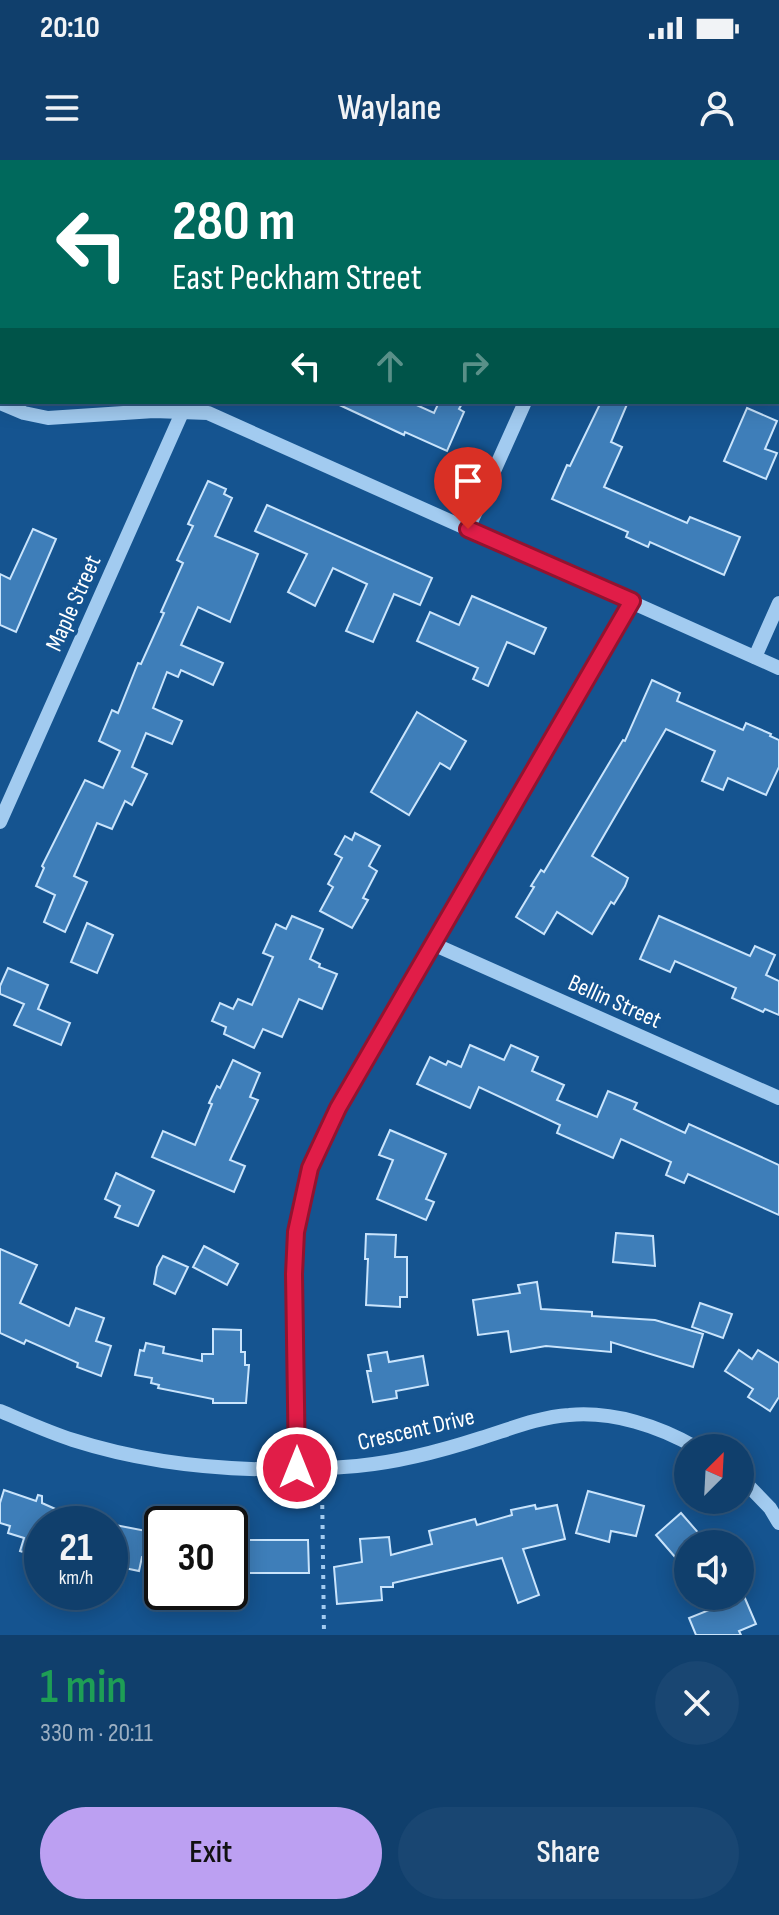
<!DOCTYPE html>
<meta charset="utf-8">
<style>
body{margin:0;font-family:"Sofia Sans Condensed",sans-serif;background:#194672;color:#f1f3f6;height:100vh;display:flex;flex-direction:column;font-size:30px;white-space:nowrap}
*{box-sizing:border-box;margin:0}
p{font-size:26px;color:#9cafc2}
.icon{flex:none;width:44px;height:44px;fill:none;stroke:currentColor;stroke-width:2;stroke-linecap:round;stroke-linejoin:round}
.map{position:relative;height:1475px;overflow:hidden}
.side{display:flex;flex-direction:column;background:#103f6c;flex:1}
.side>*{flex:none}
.guide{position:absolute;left:0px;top:0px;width:780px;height:244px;box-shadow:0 4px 20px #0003,0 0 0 2px #30587f;background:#00695c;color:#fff;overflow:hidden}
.needle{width:52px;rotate:24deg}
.tools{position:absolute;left:674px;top:1274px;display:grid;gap:16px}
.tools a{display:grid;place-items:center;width:80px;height:80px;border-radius:50%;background:#103f6c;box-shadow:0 4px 20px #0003,0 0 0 2px #30587f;font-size:40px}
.speed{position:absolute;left:24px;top:1346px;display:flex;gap:16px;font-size:40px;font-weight:700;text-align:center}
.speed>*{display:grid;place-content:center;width:104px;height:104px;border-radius:50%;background:#103f6c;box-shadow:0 4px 20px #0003,0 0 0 2px #30587f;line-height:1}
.speed small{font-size:20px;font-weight:400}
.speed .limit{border:4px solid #111;border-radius:12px;background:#fff;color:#111}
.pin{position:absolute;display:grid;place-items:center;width:68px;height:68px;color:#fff;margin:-82px -34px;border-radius:50% 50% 50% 0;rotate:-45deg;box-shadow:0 0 8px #0007}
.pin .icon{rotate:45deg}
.me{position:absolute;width:88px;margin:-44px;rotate:0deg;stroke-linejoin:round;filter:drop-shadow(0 0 6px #0008)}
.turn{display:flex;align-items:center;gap:28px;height:168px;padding:0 40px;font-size:36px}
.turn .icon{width:104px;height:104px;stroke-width:2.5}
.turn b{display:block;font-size:56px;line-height:68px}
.lanes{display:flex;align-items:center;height:76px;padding:0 40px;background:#0003;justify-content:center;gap:40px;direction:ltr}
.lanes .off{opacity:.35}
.round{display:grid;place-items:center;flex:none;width:84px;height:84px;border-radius:42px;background:#194672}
.overview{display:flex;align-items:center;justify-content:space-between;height:136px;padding:0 40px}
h1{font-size:48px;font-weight:600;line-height:60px;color:#1e9e55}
.cta{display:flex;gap:16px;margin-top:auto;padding:16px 40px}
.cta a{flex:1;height:92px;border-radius:48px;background:#bca0f2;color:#111;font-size:32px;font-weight:600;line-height:92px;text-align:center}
.cta a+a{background:#194672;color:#f1f3f6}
.status{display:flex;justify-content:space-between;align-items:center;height:56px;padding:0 40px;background:#103f6c;direction:ltr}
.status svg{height:22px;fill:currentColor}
header{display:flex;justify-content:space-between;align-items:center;height:104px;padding:0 40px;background:#103f6c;font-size:36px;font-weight:600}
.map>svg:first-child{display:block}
</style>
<div class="status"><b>20:10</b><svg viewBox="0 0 49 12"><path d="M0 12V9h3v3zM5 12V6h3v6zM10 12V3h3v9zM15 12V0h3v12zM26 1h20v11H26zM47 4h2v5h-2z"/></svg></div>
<header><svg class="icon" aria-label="menu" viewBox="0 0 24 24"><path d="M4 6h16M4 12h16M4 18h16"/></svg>Waylane<svg class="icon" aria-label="person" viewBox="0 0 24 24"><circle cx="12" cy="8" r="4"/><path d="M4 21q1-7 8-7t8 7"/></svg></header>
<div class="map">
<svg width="779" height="1475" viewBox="0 0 779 1475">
<rect width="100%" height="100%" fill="#155490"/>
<!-- building -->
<g fill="#3e7eb9" stroke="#c9e4fc" stroke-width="2">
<polygon points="333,242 410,242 434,253 439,242 463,242 459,249 464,252 447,291 405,272 404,275"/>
<polygon points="601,242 628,242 611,282 622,287 604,327 687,363 690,357 740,377 724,415 650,382 648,387 626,377 628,372 552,339 567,305 570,306"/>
<polygon points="747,248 777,261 765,289 777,293 766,319 724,301"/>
<polygon points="208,321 226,329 224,334 232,338 215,376 258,394 230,462 198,447 181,485 223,503 213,525 181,510 178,517 167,512 153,548 182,561 172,584 146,573 132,607 147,614 132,645 125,641 112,669 97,663 74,716 87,722 65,772 44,762 55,735 36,726 44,708 42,706 85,620 103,628 120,591 99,581 112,550 118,553 138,503 141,504 164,453 161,452 183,403 177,400 193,366 188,364"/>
<polygon points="267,345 432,418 420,445 394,434 373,482 346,471 367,424 333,408 315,446 288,432 307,394 255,371"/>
<polygon points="33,369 56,379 16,472 0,465 0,414 10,419"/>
<polygon points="472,436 546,468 534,494 507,482 488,526 473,519 478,508 417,481 430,452 459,465"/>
<polygon points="652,520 680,533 677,541 743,570 746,563 771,574 770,576 779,580 779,607 766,635 728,618 723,630 702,621 715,591 666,569 592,696 628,718 625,726 614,744 611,742 592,774 557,752 544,774 516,757 534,727 531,726 541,710 544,712 623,580 625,581"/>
<polygon points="417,552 466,581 450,609 440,603 409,655 371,632"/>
<polygon points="355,673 380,686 369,706 377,711 363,738 368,740 352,768 320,751 333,727 328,724 342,698 335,694 345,676 352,680"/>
<polygon points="292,756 323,769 310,799 320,804 319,807 337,814 322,849 299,839 282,877 263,869 254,888 224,874 226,867 212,861 220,843 233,849 238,839 252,845 273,797 263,793 276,764 286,769"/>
<polygon points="659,756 750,796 755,786 775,795 766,815 779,821 779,855 765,849 763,852 732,838 736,828 675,801 670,812 640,799"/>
<polygon points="87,763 113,775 97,813 71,802"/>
<polygon points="8,808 48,825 38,849 70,863 61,885 14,865 24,844 0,834 0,826"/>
<polygon points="470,885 504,900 511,885 538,897 532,911 564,925 557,940 597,957 608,931 637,943 634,949 685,973 689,964 779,1005 779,1055 688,1014 684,1023 666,1015 671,1002 621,979 613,998 557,973 560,965 479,927 470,948 417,924 430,897 446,905 448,901 461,907"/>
<polygon points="233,900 260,913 250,937 258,940 230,1000 245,1006 234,1032 152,997 163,971 195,985 212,944 209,943 217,926 220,928"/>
<polygon points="390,970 446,994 426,1039 434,1042 426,1060 377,1039 393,1000 379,995"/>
<polygon points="116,1013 154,1031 138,1066 115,1057 120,1046 105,1039"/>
<polygon points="616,1073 653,1076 655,1106 613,1102"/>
<polygon points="366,1074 396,1075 395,1097 407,1097 407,1137 400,1137 400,1147 366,1145 368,1099 365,1099"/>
<polygon points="204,1086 238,1104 227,1125 193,1107"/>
<polygon points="0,1089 37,1105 20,1143 69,1166 76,1148 104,1158 96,1181 111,1186 101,1216 77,1207 78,1203 26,1180 24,1184 0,1173"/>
<polygon points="163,1096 188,1107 175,1134 154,1124 157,1107"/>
<polygon points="537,1122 541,1149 592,1152 592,1156 655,1160 703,1174 693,1207 611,1182 611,1192 546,1186 511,1192 508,1171 478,1175 473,1140 520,1133 518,1125"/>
<polygon points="700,1143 732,1154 723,1178 692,1167"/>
<polygon points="213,1169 241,1170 241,1192 245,1192 245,1205 249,1205 246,1243 213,1243 213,1239 158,1228 159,1225 151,1223 152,1218 135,1215 140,1190 144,1191 146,1183 164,1187 163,1193 202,1201 202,1194 213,1194"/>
<polygon points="739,1190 752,1199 758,1190 779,1203 779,1237 770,1251 748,1237 753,1229 725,1211"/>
<polygon points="387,1192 389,1202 423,1196 428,1225 396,1231 397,1238 373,1242 367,1211 371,1211 368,1195"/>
<polygon points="4,1330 36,1341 38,1335 42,1336 42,1343 89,1364 42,1364 42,1398 20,1391 24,1378 8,1373 10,1366 0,1363 0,1343"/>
<polygon points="588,1331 644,1346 636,1376 611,1371 609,1382 576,1373"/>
<polygon points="535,1345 536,1349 557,1345 565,1379 523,1389 539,1435 518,1443 502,1398 393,1423 393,1427 381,1427 382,1440 337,1444 334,1407 362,1402 360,1379 389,1377 391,1395 432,1384 429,1371 475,1359 477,1365 512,1355 511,1350"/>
<polygon points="681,1353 708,1384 688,1384 688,1412 656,1375"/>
<polygon points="110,1364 162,1374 162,1399 142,1397 139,1411 110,1405"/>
<polygon points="237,1380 308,1380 309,1413 238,1413"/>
<polygon points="744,1436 756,1464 739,1471 741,1475 696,1475 689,1458"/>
</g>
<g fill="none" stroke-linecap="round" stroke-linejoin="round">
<!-- path -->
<polyline stroke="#a2cbf0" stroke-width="4" stroke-dasharray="4 6" stroke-linecap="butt" points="322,1325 324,1475"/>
<!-- minor -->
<g stroke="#a2cbf0" stroke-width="14">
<polyline points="293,2 294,0"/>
<polyline points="631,2 632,0"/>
<polyline points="0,243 24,253 48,258 154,251 208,253 779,508"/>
<polyline points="468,369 525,242"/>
<polyline points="755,497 779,443"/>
<polyline points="0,662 185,246"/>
<polyline points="433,784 779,938"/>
<path d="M 0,1251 C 24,1261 48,1272 73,1280 C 164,1309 262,1314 357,1306 C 399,1302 441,1291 481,1278 C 510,1269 539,1257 569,1255 C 613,1251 659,1266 697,1288"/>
<polyline points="297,1308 294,1114 296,1072 310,1008 338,948 632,441"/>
<polyline points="740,1317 770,1348 779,1363"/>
</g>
</g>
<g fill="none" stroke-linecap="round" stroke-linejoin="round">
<defs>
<polyline id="route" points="297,1308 294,1114 296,1072 310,1008 338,948 632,441 468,369"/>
</defs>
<!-- route casing -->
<use href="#route" stroke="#92132f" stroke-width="20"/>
<!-- route -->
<use href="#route" stroke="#e11d48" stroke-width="14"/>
</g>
<g text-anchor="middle" stroke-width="8" stroke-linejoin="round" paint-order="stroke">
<!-- street labels -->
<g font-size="24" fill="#fff" stroke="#155490">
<text transform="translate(73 443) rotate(-66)" y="8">Maple Street</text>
<text transform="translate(615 841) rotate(24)" y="8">Bellin Street</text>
<text transform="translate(416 1269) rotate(-13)" y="8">Crescent Drive</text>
</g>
</g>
</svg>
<div class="tools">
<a><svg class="needle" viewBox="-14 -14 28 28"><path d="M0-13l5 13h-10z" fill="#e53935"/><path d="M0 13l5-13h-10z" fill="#9cafc2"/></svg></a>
<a><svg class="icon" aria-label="sound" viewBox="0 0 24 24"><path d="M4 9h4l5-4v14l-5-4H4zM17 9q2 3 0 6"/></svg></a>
</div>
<div class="speed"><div>21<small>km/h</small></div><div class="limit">30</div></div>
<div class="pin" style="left:468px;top:369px;background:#d93025"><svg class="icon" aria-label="arrive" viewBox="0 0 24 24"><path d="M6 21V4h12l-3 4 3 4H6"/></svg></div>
<svg class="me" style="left:297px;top:1308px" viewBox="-20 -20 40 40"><circle r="17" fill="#e11d48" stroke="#fff" stroke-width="3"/><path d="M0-11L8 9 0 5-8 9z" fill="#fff"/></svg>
<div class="guide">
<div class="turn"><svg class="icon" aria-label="left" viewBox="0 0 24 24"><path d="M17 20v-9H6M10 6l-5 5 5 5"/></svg><div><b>280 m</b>East Peckham Street</div></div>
<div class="lanes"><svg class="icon" aria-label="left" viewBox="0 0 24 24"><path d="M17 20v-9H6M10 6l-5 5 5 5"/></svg><svg class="icon off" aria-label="ahead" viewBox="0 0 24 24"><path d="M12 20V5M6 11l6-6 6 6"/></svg><svg class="icon off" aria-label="right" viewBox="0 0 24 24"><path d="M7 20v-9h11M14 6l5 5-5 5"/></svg></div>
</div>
</div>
<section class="side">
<div class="overview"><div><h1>1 min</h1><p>330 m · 20:11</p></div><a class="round"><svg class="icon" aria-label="close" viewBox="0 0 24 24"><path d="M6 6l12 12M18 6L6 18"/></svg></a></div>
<div class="cta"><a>Exit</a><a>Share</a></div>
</section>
